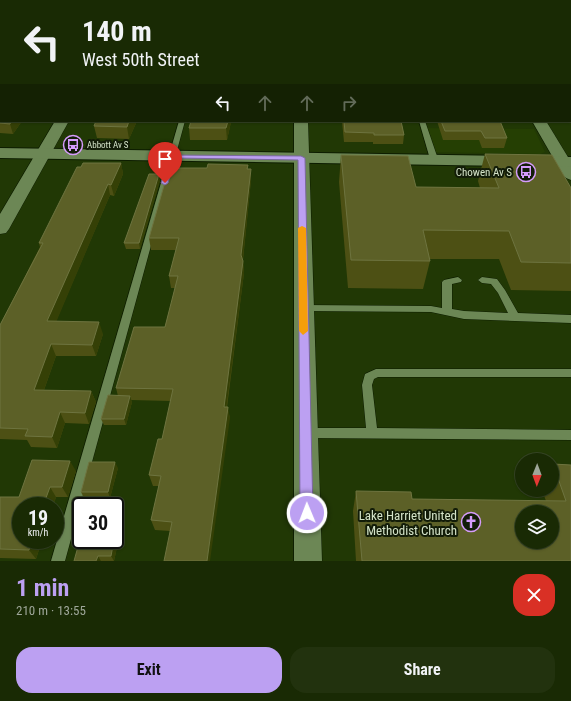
<!DOCTYPE html>
<meta charset="utf-8">
<style>
body{margin:0;font-family:"Roboto Condensed",sans-serif;background:#22320e;color:#f1f3f6;height:100vh;display:flex;flex-direction:column;font-size:15px;white-space:nowrap}
*{box-sizing:border-box;margin:0}
p{font-size:13px;color:#9fa79a}
.icon{flex:none;width:22px;height:22px;fill:none;stroke:currentColor;stroke-width:2;stroke-linecap:round;stroke-linejoin:round}
.map{position:relative;height:561px;overflow:hidden}
.panel{display:flex;flex-direction:column;background:#192a04;flex:1}
.panel>*{flex:none}
.hud{position:absolute;left:0px;top:0px;width:571px;height:122px;box-shadow:0 1px 3px #0004,0 0 0 1px #374626;background:#192a04;color:#f1f3f6;overflow:hidden}
.needle{width:26px;rotate:181deg}
.tools{position:absolute;left:515px;top:453px;display:grid;gap:8px}
.tools a{display:grid;place-items:center;width:44px;height:44px;border-radius:50%;background:#192a04;box-shadow:0 1px 3px #0004,0 0 0 1px #374626;font-size:20px}
.speed{position:absolute;left:12px;top:497px;display:flex;gap:8px;font-size:20px;font-weight:700;text-align:center}
.speed>*{display:grid;place-content:center;width:52px;height:52px;border-radius:50%;background:#192a04;box-shadow:0 1px 3px #0004,0 0 0 1px #374626;line-height:1}
.speed small{font-size:10px;font-weight:400}
.speed .limit{border:2px solid #111;border-radius:6px;background:#fff;color:#111}
.pin{position:absolute;display:grid;place-items:center;width:34px;height:34px;color:#fff;margin:-41px -17px;border-radius:50% 50% 50% 0;rotate:-45deg;box-shadow:0 0 4px #0007}
.pin .icon{rotate:45deg}
.me{position:absolute;width:44px;margin:-22px;rotate:359deg;stroke-linejoin:round;filter:drop-shadow(0 0 3px #0008)}
.turn{display:flex;align-items:center;gap:14px;height:84px;padding:0 16px;font-size:18px}
.turn .icon{width:52px;height:52px;stroke-width:2.5}
.turn b{display:block;font-size:28px;line-height:34px}
.lanes{display:flex;align-items:center;height:38px;padding:0 16px;background:#0003;justify-content:center;gap:20px;direction:ltr}
.lanes .off{opacity:.35}
.round{display:grid;place-items:center;flex:none;width:42px;height:42px;border-radius:16px;background:#22320e}
.head{display:flex;align-items:center;justify-content:space-between;height:68px;padding:0 16px}
h1{font-size:24px;font-weight:700;line-height:30px;color:#bca0f2}
.action{display:flex;gap:8px;margin-top:auto;padding:8px 16px}
.action a{flex:1;height:46px;border-radius:16px;background:#bca0f2;color:#111;font-size:16px;font-weight:700;line-height:46px;text-align:center}
.action a+a{background:#22320e;color:#f1f3f6}
.map>svg:first-child{display:block}
</style>
<div class="map">
<svg width="571" height="561" viewBox="0 0 571 561">
<rect width="100%" height="100%" fill="#213805"/>
<!-- built -->
<polygon fill="#253f03" points="420,128 534,129 545,152 540,154 429,152"/>
<g fill="none" stroke-linecap="round" stroke-linejoin="round">
<defs>
<g id="service">
<polygon points="179,121 185,121 65,561 51,561"/>
<polygon points="419,121 425,121 438,159 434,161 430,159"/>
<polygon points="458,277 462,280 461,282 452,284 452,309 464,311 508,313 498,293 491,284 482,283 478,280 482,277 497,279 505,290 518,313 571,315 571,323 464,319 431,312 303,311 300,310 298,308 300,306 303,305 431,306 442,308 442,282 444,280"/>
<polygon points="376,369 571,369 571,377 378,377 374,379 372,385 377,428 571,430 571,440 306,438 302,437 300,433 302,429 306,428 366,428 362,385 365,374"/>
</g>
<g id="minor">
<polygon points="126,0 136,0 125,1"/>
<rect x="295" y="0" width="10" height="1"/>
<polygon points="460,0 470,0 471,1 461,1"/>
<polygon points="55,121 69,121 9,229 6,233 0,234 0,214"/>
<polygon points="294,121 308,121 322,561 294,561"/>
<polygon points="532,121 546,121 571,162 571,180 566,178 563,175"/>
</g>
<polygon id="secondary" points="0,148 571,157 571,167 0,158"/>
</defs>
<!-- service casing -->
<use href="#service" stroke="#0d1d00" stroke-width="1"/>
<!-- minor casing -->
<use href="#minor" stroke="#0d1d00" stroke-width="1"/>
<!-- secondary casing -->
<use href="#secondary" stroke="#0d1d00" stroke-width="2"/>
<!-- service -->
<use href="#service" fill="#6c8755" fill-rule="evenodd"/>
<!-- minor -->
<use href="#minor" fill="#6c8755" fill-rule="evenodd"/>
<!-- secondary -->
<use href="#secondary" fill="#6c8755" fill-rule="evenodd"/>
</g>
<!-- wall -->
<g fill="#4d5014">
<polygon points="0,0 105,0 104,1 1,1 1,121 22,121 13,134 0,133"/>
<polygon points="499,0 571,0 571,103 570,102 570,1 500,1"/>
<polygon points="137,121 129,139 97,138 94,126"/>
<polygon points="191,121 236,121 236,122 231,122 227,140 190,140 189,128"/>
<polygon points="342,121 401,121 404,135 403,144 373,144 373,142 344,142"/>
<polygon points="437,121 500,121 507,138 504,148 482,148 479,140 443,140"/>
<polygon points="485,154 571,188 571,291 511,290 499,259 430,259 430,261 423,289 348,288 339,182 341,155 416,187 480,188 478,181"/>
<polygon points="121,163 123,174 114,196 110,195 56,321 103,334 96,356 56,356 44,390 91,391 96,402 89,424 65,423 57,448 31,447 27,440 0,439 0,325 40,247 39,243 81,167"/>
<polygon points="248,165 248,169 251,180 243,260 244,273 227,407 230,418 170,531 155,530 151,520 159,486 153,486 149,475 162,439 171,401 131,400 132,402 126,425 104,425 101,419 118,396 116,388 165,327 175,288 171,288 169,276 176,250 151,250 149,238 207,168"/>
<polygon points="160,180 140,249 126,249 124,243"/>
<polygon points="553,464 571,465 571,561 356,561 353,511 356,491 412,499 546,501 542,490 552,490 552,467"/>
<polygon points="118,468 110,498 84,498 81,492"/>
<polygon points="76,471 68,497 56,497 36,559 0,558 0,497 19,497"/>
<polygon points="122,524 114,561 74,561"/>
</g>
<!-- shaded-wall -->
<g fill="#354006">
<polygon points="97,0 105,0 104,1 96,1"/>
<polygon points="11,121 22,121 13,134 10,124"/>
<polygon points="129,121 137,121 129,139 127,127"/>
<polygon points="228,121 231,121 231,122 227,140 226,128"/>
<polygon points="121,163 123,174 114,196 111,185"/>
<polygon points="251,169 251,180 242,267 241,255"/>
<polygon points="159,174 160,180 140,249 139,243"/>
<polygon points="108,184 110,195 52,332 47,321"/>
<polygon points="243,261 244,273 225,418 224,407"/>
<polygon points="99,322 103,334 96,356 92,345"/>
<polygon points="51,344 56,356 40,401 34,390"/>
<polygon points="91,391 96,402 89,424 85,413"/>
<polygon points="130,396 132,402 126,425 124,419"/>
<polygon points="228,407 230,418 210,561 207,561"/>
<polygon points="60,412 65,423 57,448 52,437"/>
<polygon points="70,461 76,471 68,497 62,487"/>
<polygon points="115,462 118,468 110,498 108,492"/>
<polygon points="50,487 56,497 53,506 43,506"/>
<polygon points="119,519 122,524 114,561 111,556 114,540 115,540 115,537"/>
<polygon points="32,540 42,540 36,559 29,550"/>
<polygon points="98,556 101,561 96,561"/>
</g>
<!-- building -->
<g fill="#5c6027" stroke="#6e7440" fill-rule="evenodd">
<polygon points="0,0 97,0 96,1 1,1 1,121 11,121 10,124 0,123"/>
<rect x="160" y="0" width="113" height="1"/>
<polygon points="332,0 441,0 442,1 333,1"/>
<polygon points="506,0 571,0 571,91 570,89 570,1 507,1"/>
<polygon points="96,121 129,121 127,127 94,126"/>
<polygon points="191,121 228,121 226,128 189,128"/>
<polygon points="344,121 401,121 404,135 374,135 374,133 345,132"/>
<polygon points="441,121 500,121 507,138 485,138 481,131 445,131"/>
<polygon points="485,154 552,155 571,188 571,263 521,262 509,231 423,230 430,261 351,260 341,155 408,156 416,187 499,188"/>
<polygon points="83,163 121,163 111,185 108,184 47,321 99,322 92,345 51,344 34,390 91,391 85,413 60,412 52,437 25,436 28,429 0,428 0,325 43,243 39,243 77,167 81,167"/>
<polygon points="208,164 248,165 247,169 251,169 241,255 243,261 224,407 228,407 207,561 164,561 172,522 151,520 161,476 149,475 158,439 162,439 173,389 116,388 134,327 165,327 178,276 169,276 179,238 149,238 169,168 207,168"/>
<polygon points="149,174 159,174 139,243 124,243"/>
<polygon points="108,395 130,396 124,419 101,419"/>
<polygon points="32,460 70,461 62,487 50,487 43,506 21,506 21,540 32,540 29,550 0,549 0,497 19,497"/>
<polygon points="89,462 115,462 108,492 81,492"/>
<path d="M 553,464 L 571,465 L 571,561 L 362,561 L 356,491 L 411,492 L 412,499 L 566,501 ZM 522,512 L 552,512 L 552,542 L 522,542 Z"/>
<polygon points="115,519 119,519 115,537"/>
<polygon points="81,536 81,540 114,540 111,556 98,556 96,561 74,561"/>
</g>
<!-- route -->
<polygon fill="#bca0f2" stroke="#7a689d" points="169,155 301,156 305,158 313,513 311,518 307,519 302,518 300,513 298,160 175,158 168,183 165,185 161,183"/>
<!-- slow -->
<polygon fill="#f59e0b" points="302,226 306,228 308,331 303,335 299,331 298,228"/>
<!-- icons -->
<defs>
<symbol id="bus-ring" viewBox="-11 -11 22 22"><circle r="9.5" fill="#121c08" stroke="#d59cfb" stroke-width="1.5"/><path d="M-5-6H5V4H4V6H2V4H-2V6H-4V4H-5ZM-3.5-4V0h7V-4ZM-3.5 1.2v1.5H-2V1.2ZM2 1.2v1.5H3.5V1.2Z" fill="#d59cfb"/></symbol>
<symbol id="church-ring" viewBox="-11 -11 22 22"><circle r="9.5" fill="#121c08" stroke="#d59cfb" stroke-width="1.5"/><path d="M-1.2-6h2.4v3.5h3.3v2.4h-3.3V6h-2.4V-.1h-3.3v-2.4h3.3Z" fill="#d59cfb"/></symbol>
</defs>
<g fill-rule="evenodd">
<use href="#bus-ring" x="62" y="134" width="22" height="22"/>
<use href="#bus-ring" x="515" y="161" width="22" height="22"/>
<use href="#church-ring" x="460" y="511" width="22" height="22"/>
</g>
<g text-anchor="middle" stroke-width="4" stroke-linejoin="round" paint-order="stroke">
<!-- far-poi labels -->
<g font-size="9" fill="#d4e3c8" stroke="#121c08" text-anchor="start">
<text x="87" y="148">Abbott Av S</text>
</g>
<!-- poi labels -->
<g font-size="11" fill="#d4e3c8" stroke="#121c08" text-anchor="end">
<text x="512" y="176">Chowen Av S</text>
</g>
<!-- near-poi labels -->
<g font-size="13" fill="#d4e3c8" stroke="#121c08" text-anchor="end">
<text x="457" y="520">Lake Harriet United<tspan x="457" dy="15">Methodist Church</tspan></text>
</g>
</g>
</svg>
<div class="tools">
<a><svg class="needle" viewBox="-14 -14 28 28"><path d="M0-13l5 13h-10z" fill="#e53935"/><path d="M0 13l5-13h-10z" fill="#9fa79a"/></svg></a>
<a><svg class="icon" aria-label="layers" viewBox="0 0 24 24"><path d="M12 4l9 5-9 5-9-5zM3 14l9 5 9-5"/></svg></a>
</div>
<div class="speed"><div>19<small>km/h</small></div><div class="limit">30</div></div>
<div class="pin" style="left:165px;top:183px;background:#d93025"><svg class="icon" aria-label="arrive" viewBox="0 0 24 24"><path d="M6 21V4h12l-3 4 3 4H6"/></svg></div>
<svg class="me" style="left:307px;top:513px" viewBox="-20 -20 40 40"><circle r="17" fill="#bca0f2" stroke="#fff" stroke-width="3"/><path d="M0-11L8 9 0 5-8 9z" fill="#fff"/></svg>
<div class="hud">
<div class="turn"><svg class="icon" aria-label="left" viewBox="0 0 24 24"><path d="M17 20v-9H6M10 6l-5 5 5 5"/></svg><div><b>140 m</b>West 50th Street</div></div>
<div class="lanes"><svg class="icon" aria-label="left" viewBox="0 0 24 24"><path d="M17 20v-9H6M10 6l-5 5 5 5"/></svg><svg class="icon off" aria-label="ahead" viewBox="0 0 24 24"><path d="M12 20V5M6 11l6-6 6 6"/></svg><svg class="icon off" aria-label="ahead" viewBox="0 0 24 24"><path d="M12 20V5M6 11l6-6 6 6"/></svg><svg class="icon off" aria-label="right" viewBox="0 0 24 24"><path d="M7 20v-9h11M14 6l5 5-5 5"/></svg></div>
</div>
</div>
<section class="panel">
<div class="head"><div><h1>1 min</h1><p>210 m · 13:55</p></div><a class="round" style="background:#d93025;color:#fff"><svg class="icon" aria-label="close" viewBox="0 0 24 24"><path d="M6 6l12 12M18 6L6 18"/></svg></a></div>
<div class="action"><a>Exit</a><a>Share</a></div>
</section>
